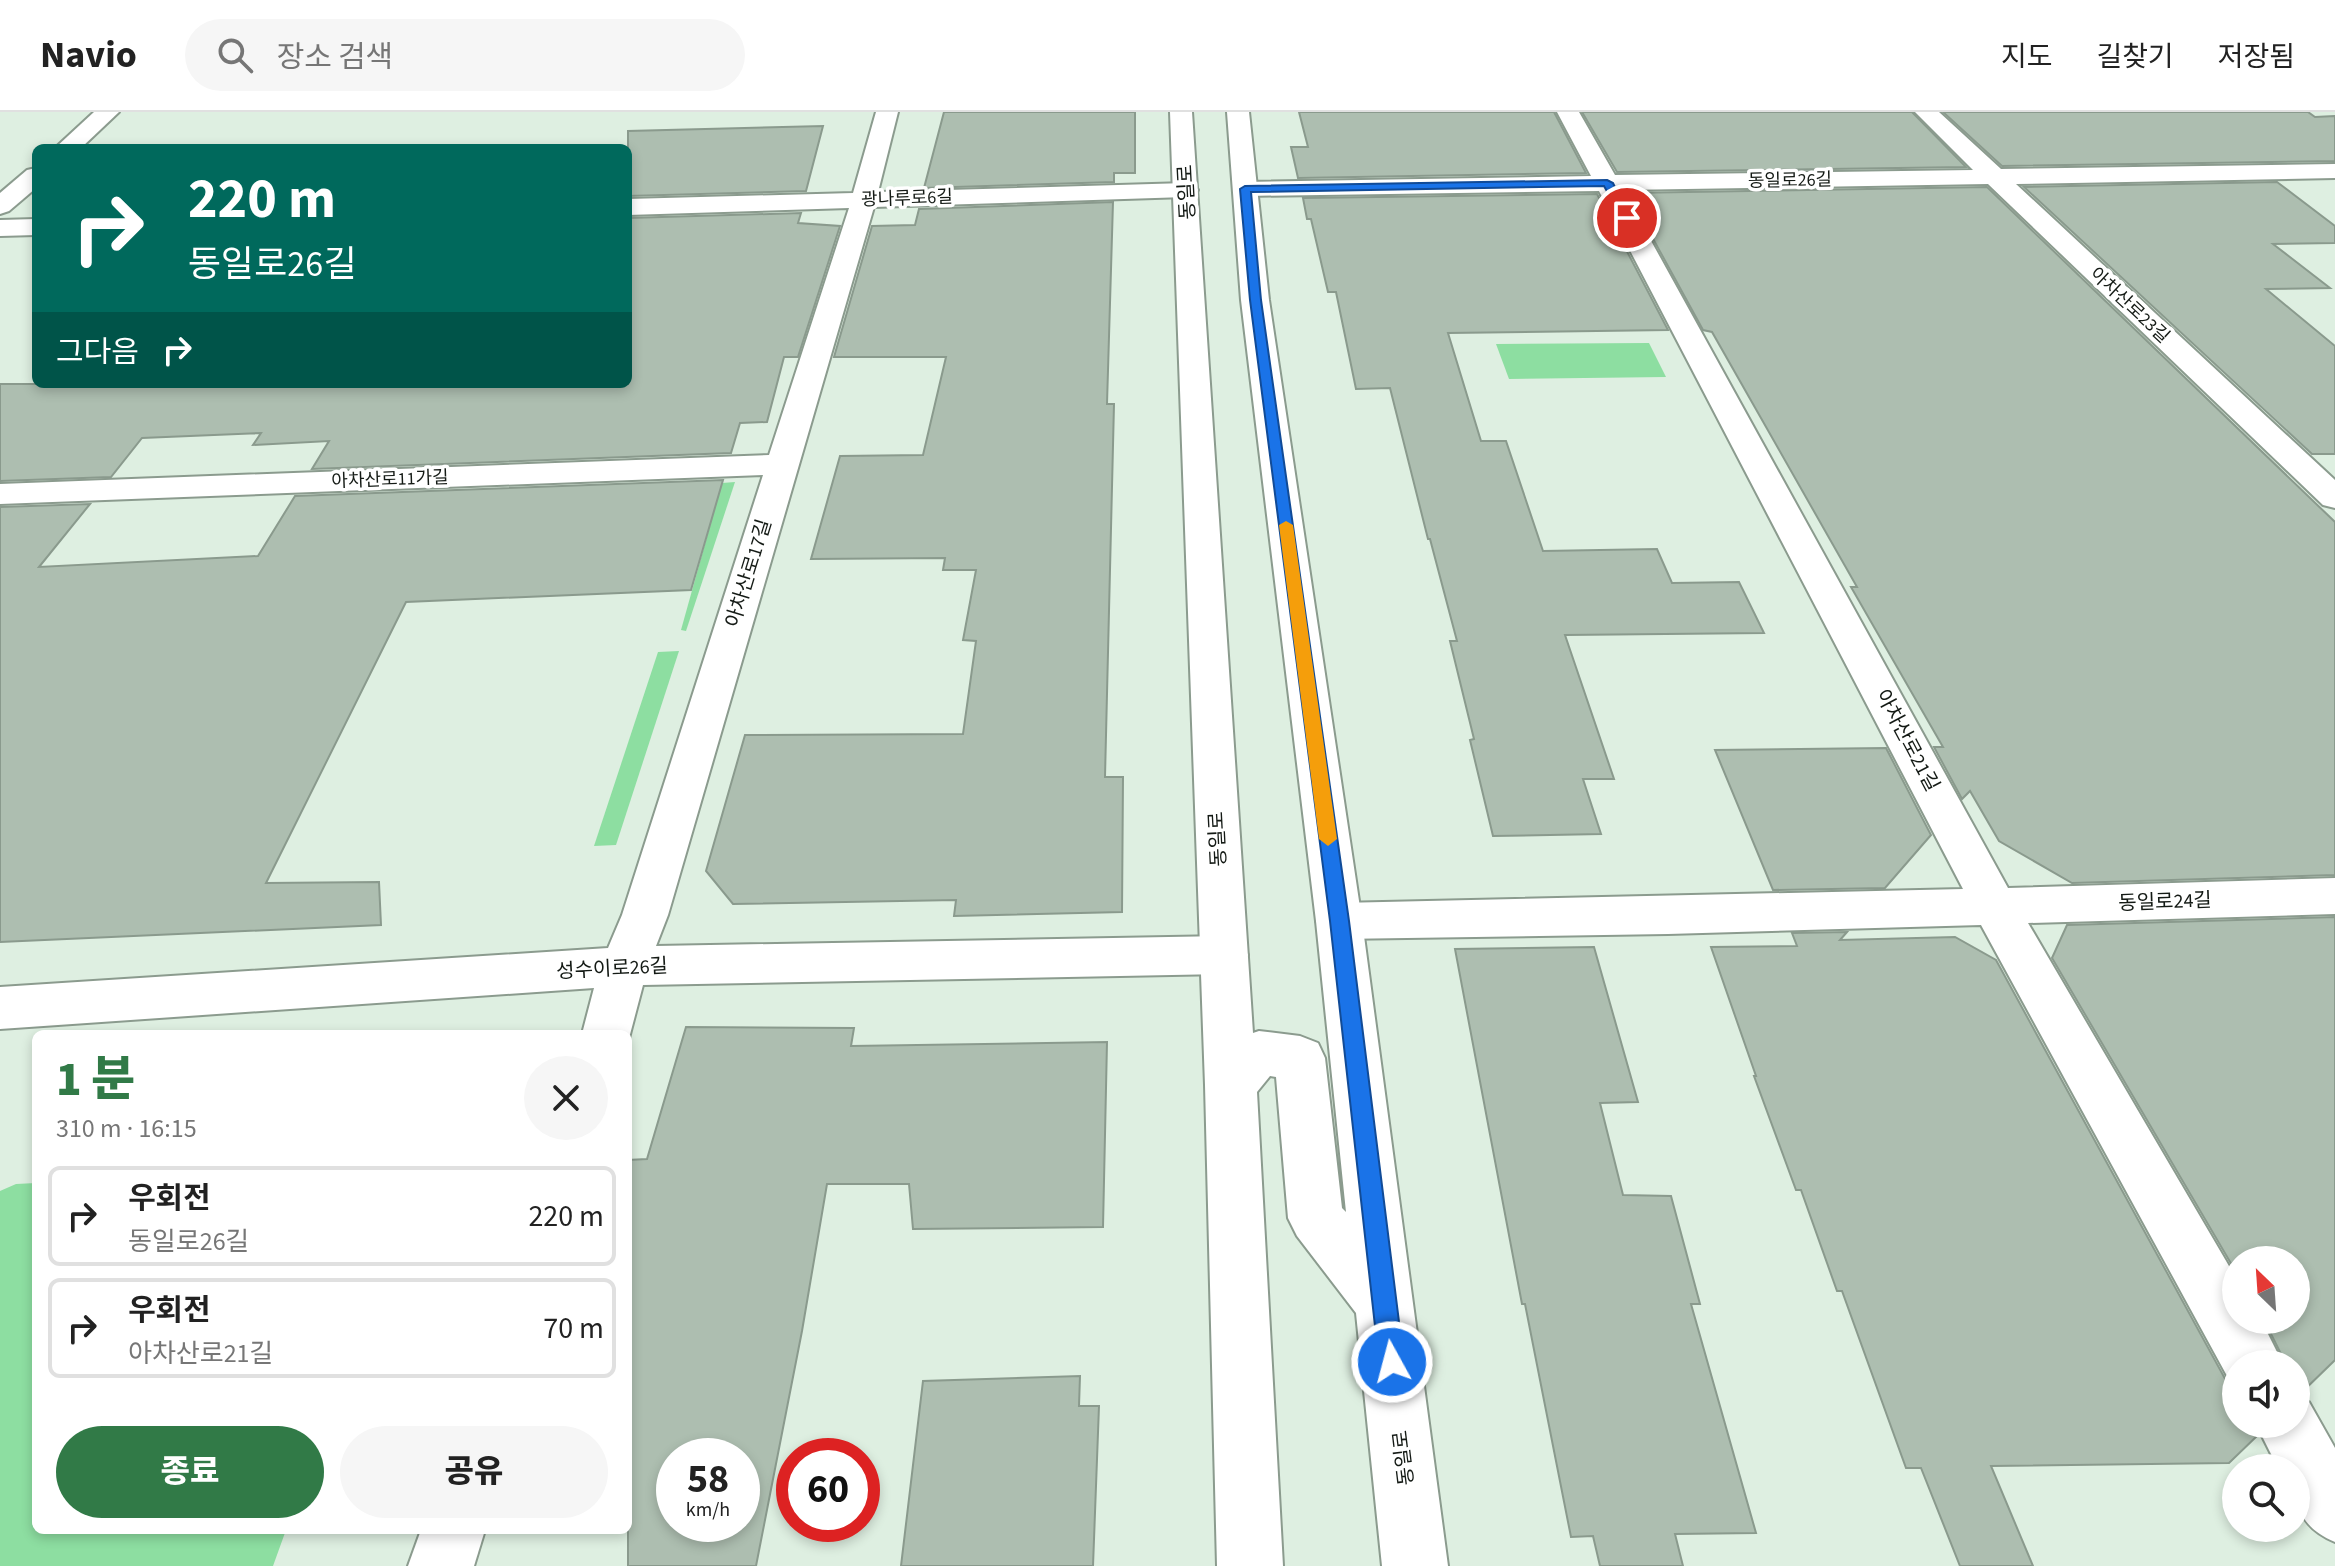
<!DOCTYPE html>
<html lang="ko">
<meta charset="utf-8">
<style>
body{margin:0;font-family:"Source Sans 3","Noto Sans KR",sans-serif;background:#f6f6f6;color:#222;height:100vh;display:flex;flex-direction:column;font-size:30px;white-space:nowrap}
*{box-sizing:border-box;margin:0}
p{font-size:26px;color:#767676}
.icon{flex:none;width:44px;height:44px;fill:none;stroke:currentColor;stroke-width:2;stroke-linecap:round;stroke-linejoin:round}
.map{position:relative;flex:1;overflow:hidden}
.drawer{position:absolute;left:32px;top:918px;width:600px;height:504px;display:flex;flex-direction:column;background:#fff;border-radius:12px;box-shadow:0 4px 12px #0003}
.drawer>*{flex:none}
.hud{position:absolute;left:32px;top:32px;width:600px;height:244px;border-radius:12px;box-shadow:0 4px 12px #0003;background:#00695c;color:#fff;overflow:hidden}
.needle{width:52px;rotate:335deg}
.tools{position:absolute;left:2222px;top:1134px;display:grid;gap:16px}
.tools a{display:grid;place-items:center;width:88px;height:88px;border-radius:50%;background:#fff;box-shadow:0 4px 12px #0003;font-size:40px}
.speed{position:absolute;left:656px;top:1326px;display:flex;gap:16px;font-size:40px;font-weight:700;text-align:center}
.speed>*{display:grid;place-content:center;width:104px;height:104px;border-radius:50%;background:#fff;box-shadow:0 4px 12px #0003;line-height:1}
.speed small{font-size:20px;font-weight:400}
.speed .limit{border:12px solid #d22;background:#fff;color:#111}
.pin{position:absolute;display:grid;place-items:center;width:68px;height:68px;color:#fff;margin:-34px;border:4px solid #fff;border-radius:50%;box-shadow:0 2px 8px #0007}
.me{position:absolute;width:88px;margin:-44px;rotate:353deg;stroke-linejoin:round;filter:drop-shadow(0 0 6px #0008)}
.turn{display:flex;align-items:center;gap:28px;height:168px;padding:0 24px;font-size:36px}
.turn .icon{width:104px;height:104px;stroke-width:2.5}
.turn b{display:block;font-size:56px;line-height:68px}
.then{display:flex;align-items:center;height:76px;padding:0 24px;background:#0003;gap:16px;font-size:30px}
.round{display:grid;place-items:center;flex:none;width:84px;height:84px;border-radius:42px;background:#f6f6f6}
.overview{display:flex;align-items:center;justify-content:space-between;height:136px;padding:0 24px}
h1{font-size:48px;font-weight:800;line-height:60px;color:#317a47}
.primary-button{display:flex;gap:16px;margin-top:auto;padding:16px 24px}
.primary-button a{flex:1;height:92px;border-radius:48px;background:#317a47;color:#fff;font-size:32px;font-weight:800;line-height:92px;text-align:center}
.primary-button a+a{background:#f6f6f6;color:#222}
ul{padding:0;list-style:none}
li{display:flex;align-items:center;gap:24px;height:100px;margin:0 16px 12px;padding:0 8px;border:4px solid #e0e0e0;border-radius:12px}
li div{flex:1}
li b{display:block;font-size:30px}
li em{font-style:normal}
header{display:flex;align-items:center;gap:48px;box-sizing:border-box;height:112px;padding:0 40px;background:#fff;border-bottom:2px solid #e0e0e0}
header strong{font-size:38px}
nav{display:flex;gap:44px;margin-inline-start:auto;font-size:28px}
.search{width:560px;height:72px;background:#f6f6f6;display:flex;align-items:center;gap:20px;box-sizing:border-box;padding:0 28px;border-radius:44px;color:#767676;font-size:30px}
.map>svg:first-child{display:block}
</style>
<header>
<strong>Navio</strong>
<div class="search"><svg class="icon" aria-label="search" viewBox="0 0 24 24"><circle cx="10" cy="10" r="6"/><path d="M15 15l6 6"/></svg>장소 검색</div>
<nav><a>지도</a><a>길찾기</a><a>저장됨</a></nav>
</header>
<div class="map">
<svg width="2335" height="1454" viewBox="0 0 2335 1454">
<rect width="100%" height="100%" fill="#deefe1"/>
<!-- green -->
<g fill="#8ddea1">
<polygon points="1649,231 1666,265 1509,267 1496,232"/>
<polygon points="735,370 686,519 681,518 722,371"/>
<polygon points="679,539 616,733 594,734 658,540"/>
<polygon points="36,1071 36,1418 286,1418 273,1454 0,1454 0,1079 16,1072"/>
</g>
<!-- building -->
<g fill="#adbeb0" stroke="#8a9a8d" stroke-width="2" fill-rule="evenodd">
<polygon points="944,0 1135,0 1135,61 1114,61 1114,70 924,76"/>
<polygon points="1299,0 1554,0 1586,61 1298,66 1291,35 1308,35"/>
<polygon points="1582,0 1912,0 1966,55 1617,60"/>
<polygon points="1943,0 2308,0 2315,5 2335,4 2335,49 2002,54"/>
<polygon points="823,14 806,79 628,84 628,19"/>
<polygon points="2277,70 2335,114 2335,131 2273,132 2330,176 2266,177 2335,234 2335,342 2312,342 2024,75"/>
<polygon points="1987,75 2335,410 2335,763 2072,771 1999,729 1970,679 1962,687 1934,635 1943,635 1851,475 1857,475 1712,220 1703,218 1628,81"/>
<polygon points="1597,82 1668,218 1448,221 1481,329 1506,329 1543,439 1657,437 1672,471 1739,470 1764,521 1565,523 1614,667 1583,667 1601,722 1493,724 1470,628 1474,627 1450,529 1457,529 1430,427 1428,427 1390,276 1356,277 1336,180 1328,180 1311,107 1307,107 1303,86"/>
<polygon points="1113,90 1107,292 1114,292 1105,665 1123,665 1122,800 954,804 956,788 733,792 706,759 745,623 963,622 976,529 963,528 976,458 943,458 945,446 811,447 840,344 923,343 946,245 834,245 872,114 915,113 919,97"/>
<polygon points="801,101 798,111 840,114 798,245 784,245 767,310 740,311 731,341 312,357 329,329 253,333 261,321 142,326 111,365 0,369 0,272 628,272 628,106"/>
<polygon points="723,368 691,478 406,490 266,771 379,770 381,813 0,830 0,395 90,392 39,455 258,444 295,384"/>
<polygon points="1886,636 1931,723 1885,776 1773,778 1715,638"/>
<polygon points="2335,805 2335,1248 2299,1283 2296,1282 2296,1252 2286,1252 2264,1208 2296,1208 2296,1148 2236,1148 2236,1160 2052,846 2067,813"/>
<polygon points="1847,820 1840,828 1955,825 1996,848 2229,1274 2236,1278 2236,1312 2253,1312 2258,1323 2229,1351 1991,1354 2033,1454 1960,1454 1921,1356 1906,1356 1842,1179 1837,1179 1801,1078 1796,1078 1754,964 1756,964 1711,835 1797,834 1792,821"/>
<polygon points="1594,835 1638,990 1600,991 1623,1083 1671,1084 1700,1192 1691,1192 1756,1421 1675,1422 1683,1454 1600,1454 1593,1424 1571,1425 1525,1192 1522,1192 1455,837"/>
<path d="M 686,915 L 854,916 L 851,934 L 1107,930 L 1103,1115 L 913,1117 L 909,1072 L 827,1072 L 802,1219 L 756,1454 L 628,1454 L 628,1048 L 647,1047 ZM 674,1344 L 742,1344 L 742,1412 L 674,1412 Z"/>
<polygon points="1080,1264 1079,1294 1099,1294 1093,1454 901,1454 923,1269"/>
</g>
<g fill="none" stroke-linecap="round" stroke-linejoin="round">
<defs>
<g id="minor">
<polygon points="94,0 119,0 81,36 55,36"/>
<polygon points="876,0 898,0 878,80 1186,71 1195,73 1198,78 1195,83 1186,85 874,95 668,803 656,834 1224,824 1241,829 1248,843 1241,857 1224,862 643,873 628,930 628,922 582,922 594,876 0,917 0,875 608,836 622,803 763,363 0,392 0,372 769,343 849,96 628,103 628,87 853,81"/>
<polygon points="1557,0 1579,0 1615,63 1973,58 1915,0 1939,0 2001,57 2335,52 2335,66 2016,72 2335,368 2335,396 2323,393 1988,72 1623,78 2008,776 2335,766 2335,802 2028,811 2236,1166 2236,1208 2261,1208 2283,1252 2236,1252 2236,1275 2232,1273 1981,813 1668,822 1339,827 1323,822 1316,809 1323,796 1339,791 1963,777 1599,79 1245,84 1236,82 1233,77 1236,72 1245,70 1591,64"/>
<polygon points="36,56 36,76 9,99 0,102 0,81 27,58"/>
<polygon points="36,107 36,123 0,124 0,108"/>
<path d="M 2296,1285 L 2309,1290 L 2335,1336 L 2335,1430 C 2298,1414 2296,1394 2296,1356 L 2278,1356 L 2256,1312 L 2296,1312 Z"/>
<polygon points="421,1418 485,1418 474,1454 408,1454"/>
</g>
<polygon id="primary" points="1170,0 1192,0 1253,921 1259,919 1300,924 1318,931 1325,946 1342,1096 1346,1100 1316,809 1241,188 1227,0 1249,0 1269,188 1362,809 1448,1454 1382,1454 1356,1201 1297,1124 1288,1106 1276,965 1270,964 1257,980 1283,1454 1217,1454 1205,973"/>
</defs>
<!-- minor casing -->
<use href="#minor" stroke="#8b9b8e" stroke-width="4"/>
<!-- primary casing -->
<use href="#primary" stroke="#8b9b8e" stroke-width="4"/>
<!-- minor -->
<use href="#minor" fill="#fff" fill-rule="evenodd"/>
<!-- primary -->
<use href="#primary" fill="#fff" fill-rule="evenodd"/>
</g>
<!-- route -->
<polygon fill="#1a73e8" stroke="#114b97" stroke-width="2" points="1607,68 1613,71 1630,108 1623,108 1604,74 1251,80 1261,188 1349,809 1404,1250 1400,1259 1392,1262 1383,1259 1379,1250 1330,809 1250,188 1240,77 1245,74"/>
<!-- slow -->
<polygon fill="#f59e0b" points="1286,409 1293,413 1337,727 1328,734 1319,727 1279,413"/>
<g text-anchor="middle" stroke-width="7" stroke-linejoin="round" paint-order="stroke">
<!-- far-street labels -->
<g font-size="18" fill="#141a15" stroke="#fff">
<text transform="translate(1790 68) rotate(-1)" y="6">동일로26길</text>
<text transform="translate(907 86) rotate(-2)" y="6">광나루로6길</text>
<text transform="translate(2130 193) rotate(43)" y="6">아차산로23길</text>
<text transform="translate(390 367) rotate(-2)" y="6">아차산로11가길</text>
</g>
<!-- street labels -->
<g font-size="20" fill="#141a15" stroke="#fff">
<text transform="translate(1186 80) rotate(-93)" y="7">동일로</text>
<text transform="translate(748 461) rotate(-73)" y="7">아차산로17길</text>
<text transform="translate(1908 628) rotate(62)" y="7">아차산로21길</text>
<text transform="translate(1217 727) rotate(-93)" y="7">동일로</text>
<text transform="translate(2165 789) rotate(-2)" y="7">동일로24길</text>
<text transform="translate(612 856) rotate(-3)" y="7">성수이로26길</text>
<text transform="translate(1403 1346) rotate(-97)" y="7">동일로</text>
</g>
</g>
</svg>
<div class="tools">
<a><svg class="needle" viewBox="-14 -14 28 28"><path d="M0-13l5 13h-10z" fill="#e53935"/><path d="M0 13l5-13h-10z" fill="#767676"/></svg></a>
<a><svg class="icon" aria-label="sound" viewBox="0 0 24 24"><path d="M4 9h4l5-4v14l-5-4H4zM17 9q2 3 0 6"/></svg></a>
<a><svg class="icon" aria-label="search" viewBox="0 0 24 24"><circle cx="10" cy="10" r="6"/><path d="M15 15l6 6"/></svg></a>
</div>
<div class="speed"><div>58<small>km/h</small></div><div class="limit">60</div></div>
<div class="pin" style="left:1627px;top:106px;background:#d93025"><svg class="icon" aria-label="arrive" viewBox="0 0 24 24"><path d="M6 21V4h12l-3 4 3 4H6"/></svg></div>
<svg class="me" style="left:1392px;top:1250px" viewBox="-20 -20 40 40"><circle r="17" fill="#1a73e8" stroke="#fff" stroke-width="3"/><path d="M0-11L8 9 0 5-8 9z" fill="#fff"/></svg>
<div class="hud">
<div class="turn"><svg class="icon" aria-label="right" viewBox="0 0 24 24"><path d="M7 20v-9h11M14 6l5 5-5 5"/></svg><div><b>220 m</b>동일로26길</div></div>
<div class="then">그다음<svg class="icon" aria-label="right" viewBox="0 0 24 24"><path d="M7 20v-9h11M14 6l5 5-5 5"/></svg></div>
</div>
<section class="drawer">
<div class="overview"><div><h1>1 분</h1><p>310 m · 16:15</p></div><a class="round"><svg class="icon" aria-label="close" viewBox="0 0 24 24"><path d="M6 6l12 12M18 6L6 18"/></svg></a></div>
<ul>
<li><svg class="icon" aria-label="right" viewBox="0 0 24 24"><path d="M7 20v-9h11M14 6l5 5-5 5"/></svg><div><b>우회전</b><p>동일로26길</p></div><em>220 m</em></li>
<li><svg class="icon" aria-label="right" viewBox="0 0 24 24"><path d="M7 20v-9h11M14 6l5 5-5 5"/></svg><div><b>우회전</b><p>아차산로21길</p></div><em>70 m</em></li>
</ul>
<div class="primary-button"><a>종료</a><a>공유</a></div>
</section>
</div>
